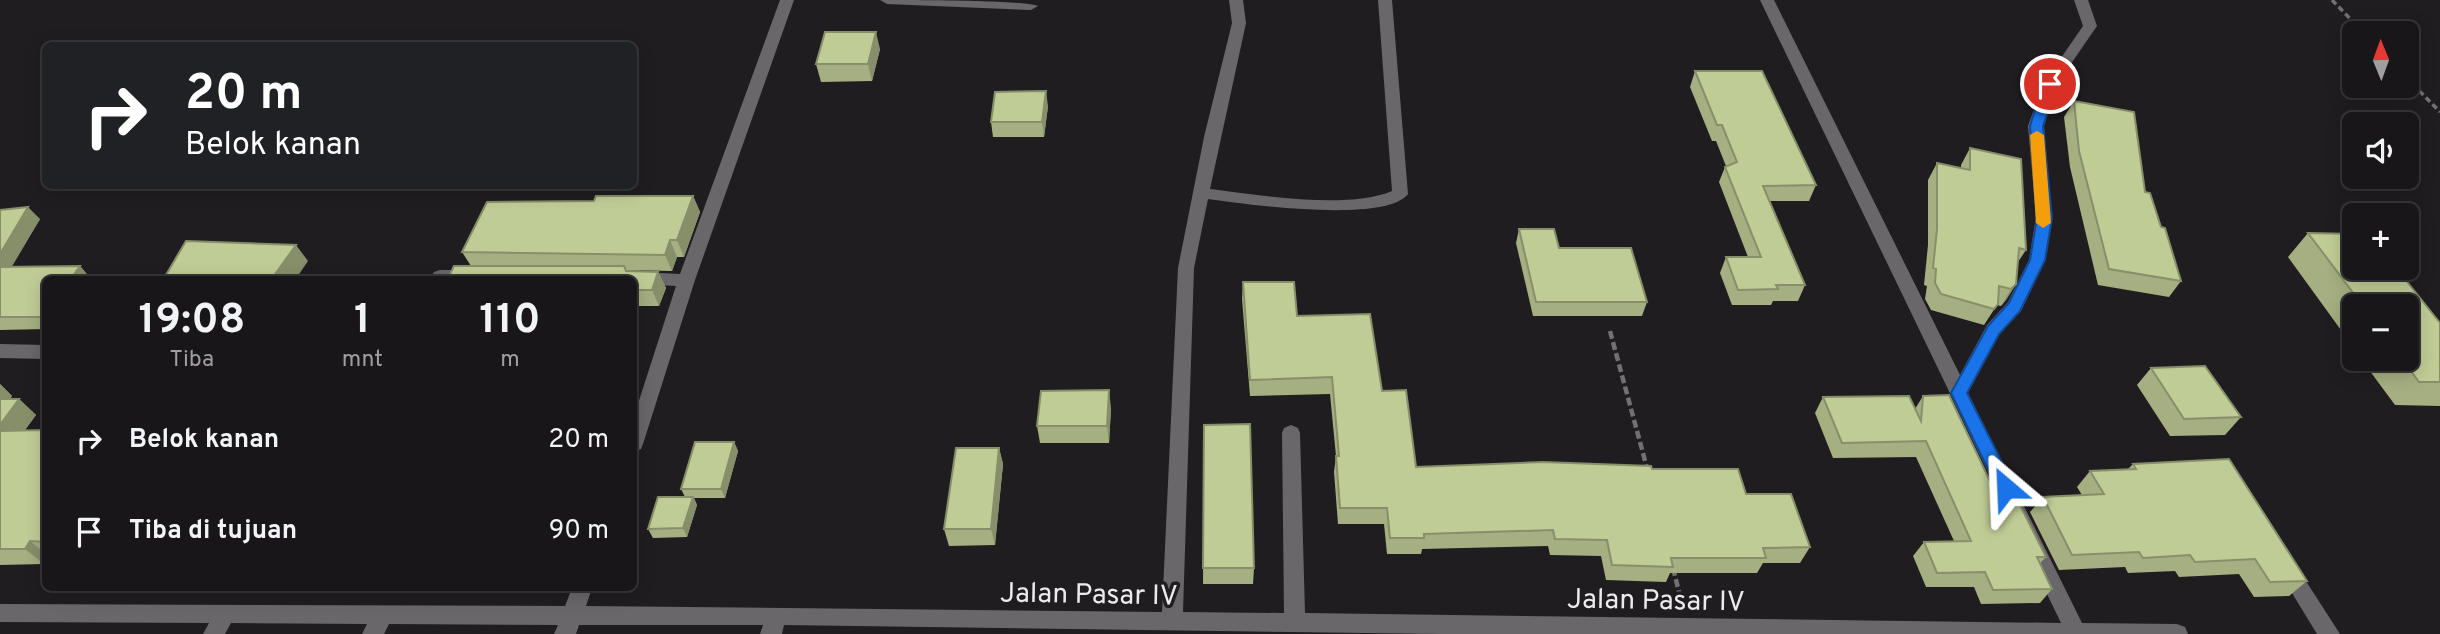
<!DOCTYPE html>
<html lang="id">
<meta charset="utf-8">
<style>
body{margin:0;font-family:Overpass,sans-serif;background:#211f22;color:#f1f3f6;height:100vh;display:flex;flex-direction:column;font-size:26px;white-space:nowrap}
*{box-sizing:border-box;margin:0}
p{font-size:23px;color:#9f9fa2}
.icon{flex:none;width:38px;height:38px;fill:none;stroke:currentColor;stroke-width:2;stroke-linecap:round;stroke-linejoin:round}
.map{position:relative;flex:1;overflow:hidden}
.side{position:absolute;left:42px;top:276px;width:595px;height:315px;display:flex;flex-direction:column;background:#181619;border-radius:10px;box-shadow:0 4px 18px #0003,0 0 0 2px #363538}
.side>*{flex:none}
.top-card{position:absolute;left:42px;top:42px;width:595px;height:147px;border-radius:10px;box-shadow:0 4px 18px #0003,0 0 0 2px #363538;background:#202124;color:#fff;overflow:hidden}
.needle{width:46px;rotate:359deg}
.controls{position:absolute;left:2342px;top:21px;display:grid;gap:14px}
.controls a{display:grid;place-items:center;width:77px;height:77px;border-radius:10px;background:#181619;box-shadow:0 4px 18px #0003,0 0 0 2px #363538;font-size:35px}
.pin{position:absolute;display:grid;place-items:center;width:60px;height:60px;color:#fff;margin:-30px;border:4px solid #fff;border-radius:50%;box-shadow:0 2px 7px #0007}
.me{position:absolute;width:77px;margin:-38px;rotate:334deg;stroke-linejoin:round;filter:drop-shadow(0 0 5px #0008)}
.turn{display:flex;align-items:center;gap:24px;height:147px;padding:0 28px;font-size:32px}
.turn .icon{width:91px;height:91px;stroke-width:2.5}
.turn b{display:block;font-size:49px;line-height:60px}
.eta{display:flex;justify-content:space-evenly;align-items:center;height:119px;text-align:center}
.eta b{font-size:42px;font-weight:700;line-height:49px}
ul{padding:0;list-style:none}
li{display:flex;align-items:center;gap:21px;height:91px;padding:0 28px}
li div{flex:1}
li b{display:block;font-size:26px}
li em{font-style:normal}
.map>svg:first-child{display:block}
</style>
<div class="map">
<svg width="2440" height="634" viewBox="0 0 2440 634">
<rect width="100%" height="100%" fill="#201d21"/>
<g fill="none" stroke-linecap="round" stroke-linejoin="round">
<!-- path-far1 -->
<g stroke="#737073" stroke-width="3.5" stroke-dasharray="6 3.5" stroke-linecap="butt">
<polyline points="2332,0 2364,33"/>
<polyline points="2406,77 2440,112"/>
</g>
<!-- path -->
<g stroke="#737073" stroke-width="4.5" stroke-dasharray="8 3.5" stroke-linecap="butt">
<polyline points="1610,331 1647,468"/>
<polyline points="1673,568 1681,600"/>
</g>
<!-- minor -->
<g fill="#69676a" fill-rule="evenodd">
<polygon points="780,0 794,0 695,280 643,444 641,449 634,452 634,416 676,286 639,284 630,278 639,272 680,274"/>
<path d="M 880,0 C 905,0 1026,0 1038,6 L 1031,10 L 887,4 Z"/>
<path d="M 1229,0 L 1243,0 L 1246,23 L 1210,189 C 1259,195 1347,210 1392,191 L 1378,0 L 1392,0 L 1408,194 C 1385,224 1244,204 1208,199 L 1194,268 L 1183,612 L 1284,613 L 1282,433 L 1284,428 L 1291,425 L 1298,428 L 1300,433 L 1305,613 L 2061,623 L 1760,0 L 1774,0 L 1960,375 L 1987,325 L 2008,302 L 2029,260 L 2036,217 L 2028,126 L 2043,84 L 2083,26 L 2074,0 L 2088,0 L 2097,26 L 2057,84 L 2044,126 L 2052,217 L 2045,260 L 2021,311 L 1999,334 L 1968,393 L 2082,623 L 2177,624 L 2185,627 L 2188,634 L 1441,634 L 784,625 L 782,634 L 760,634 L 763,625 L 579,625 L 576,634 L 554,634 L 558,625 L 389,624 L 384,634 L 362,634 L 367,624 L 231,623 L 225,634 L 203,634 L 209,623 L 0,622 L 0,604 L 565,606 L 572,588 L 592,588 L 586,606 L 1162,612 L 1178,268 L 1204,137 L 1232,23 Z"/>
<polygon points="440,270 471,270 480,276 477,280 429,280 434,272"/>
<polygon points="0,344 46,345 46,359 0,358"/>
<polygon points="2286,558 2293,561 2340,634 2317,634 2276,567 2279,561"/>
</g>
</g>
<!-- wall -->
<g fill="#a5af81">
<polygon points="880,49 872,81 821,82 816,64"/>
<polygon points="1695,71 1816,185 1809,201 1770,201 1805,285 1798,301 1773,301 1771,305 1732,305 1720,273 1726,257 1748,257 1719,182 1725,167 1726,166 1716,141 1712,141 1690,87"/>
<polygon points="2074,101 2145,192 2161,227 2181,281 2169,297 2098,285 2070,167 2064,117"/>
<polygon points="1048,106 1044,137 993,137 991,122"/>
<polygon points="1970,148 2026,250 2018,262 2016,284 2006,300 2001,306 1997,305 1984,325 1931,310 1925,299 1927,286 1924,285 1928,245 1928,180 1937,163 1961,168 1961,165"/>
<polygon points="693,196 700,212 684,257 677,257 672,271 626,270 658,272 666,288 659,306 636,306 634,313 634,280 471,266 462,252 594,201"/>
<polygon points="0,210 40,219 11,267 80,266 91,279 90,280 46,280 46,329 0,330"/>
<polygon points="1519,229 1559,248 1647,302 1642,316 1533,316 1516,243"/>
<polygon points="2308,233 2440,323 2440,406 2395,405 2361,359 2406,359 2406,306 2354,306 2354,348 2288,257"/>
<polygon points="1243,282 1297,316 1382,391 1416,467 1652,469 1746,494 1810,547 1800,563 1763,563 1757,573 1670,573 1666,582 1606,580 1601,556 1550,555 1548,546 1422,549 1421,554 1387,554 1384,524 1338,524 1334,472 1336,456 1330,394 1250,396 1242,299"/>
<polygon points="2151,368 2241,417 2225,435 2170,436 2137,385"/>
<polygon points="0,384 12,396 10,399 19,399 36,415 25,430 46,430 46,561 44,564 0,565"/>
<polygon points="1923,396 1999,500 2046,557 2040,563 2052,589 2040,603 1981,604 1974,587 1926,587 1913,556 1924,542 1954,541 1916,457 1833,458 1815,413 1823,397 1915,409"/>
<polygon points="1111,408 1109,443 1040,443 1037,426"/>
<polygon points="1204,425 1254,568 1253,584 1203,584"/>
<polygon points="734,442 738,451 725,498 694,498 697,505 687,537 653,538 648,529 685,497 681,489"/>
<polygon points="999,448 1003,464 995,545 949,546 944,529"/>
<polygon points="2133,464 2307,581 2289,596 2254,597 2239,574 2179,577 2175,571 2128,573 2125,567 2059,570 2030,512 2043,497 2082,495 2077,487 2090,471 2128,469"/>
</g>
<!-- shaded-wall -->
<g fill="#868f69">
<polygon points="876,32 880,49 872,81 868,64"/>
<polygon points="1046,91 1048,106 1044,137 1042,122"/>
<polygon points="693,196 700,212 684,257 677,240"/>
<polygon points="28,207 40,219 4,280 0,276 0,254"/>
<polygon points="670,240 677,257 672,271 665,255"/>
<polygon points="296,245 308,261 295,280 271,280"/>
<polygon points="80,266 91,279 90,280 70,280"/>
<polygon points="658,272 666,288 659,306 652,290"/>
<polygon points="2016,284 2006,300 2001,306 2011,289"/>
<polygon points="634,301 636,306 634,313"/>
<polygon points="46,311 46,321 41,317"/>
<polygon points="0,384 12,396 0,413"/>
<polygon points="1109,390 1111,408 1109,443 1107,426"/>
<polygon points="19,399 36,415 13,446 0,434 0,425"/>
<polygon points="734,442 738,451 725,498 721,489"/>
<polygon points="999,448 1003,464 995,545 991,529"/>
<polygon points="693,497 697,505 687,537 683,528"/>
<polygon points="30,541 46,554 46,561 44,564 25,549"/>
</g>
<!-- building -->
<g fill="#c0cc96" stroke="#868f69" stroke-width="2">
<polygon points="825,32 876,32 868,64 816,64"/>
<polygon points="1695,71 1762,71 1816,185 1763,186 1805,285 1776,285 1778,289 1738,290 1726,257 1761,257 1725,167 1737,162 1722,125 1717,125"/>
<polygon points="1046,91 1042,122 991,122 995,92"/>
<polygon points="2074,101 2134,112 2145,192 2150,193 2161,227 2165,228 2181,281 2109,269 2079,151"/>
<polygon points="1970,148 2021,159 2026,250 2019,248 2016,284 2011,289 1999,286 1998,304 1994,309 1941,294 1935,283 1936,269 1933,268 1937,229 1937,163 1970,170"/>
<polygon points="596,196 693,196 677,240 670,240 665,255 462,252 487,202 594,201"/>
<polygon points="28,207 0,254 0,210"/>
<polygon points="1519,229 1554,229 1559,248 1631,248 1647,302 1536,302"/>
<polygon points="2308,233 2354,234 2354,268 2396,268 2440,323 2440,382 2419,382 2402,359 2406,359 2406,306 2363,306"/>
<polygon points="186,241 296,245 271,280 163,280"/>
<polygon points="80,266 70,280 46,280 46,311 41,317 0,317 0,267"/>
<polygon points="454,266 624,266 626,271 658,272 652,290 634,290 634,280 447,280"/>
<polygon points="1243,282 1294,282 1297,316 1370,314 1382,391 1406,390 1416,467 1543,462 1651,466 1652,469 1738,469 1746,494 1791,494 1810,547 1763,548 1766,558 1671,558 1673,567 1612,565 1607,540 1555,539 1553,530 1424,534 1424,538 1390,538 1387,508 1340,508 1336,456 1339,456 1332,377 1250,380"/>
<polygon points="2205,366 2241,417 2184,419 2151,368"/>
<polygon points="1109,390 1107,426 1037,426 1041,391"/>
<polygon points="1949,395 1999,500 2017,499 2046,557 2037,557 2052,589 1993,590 1985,572 1937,573 1924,542 1971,541 1926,441 1842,443 1823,397 1909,396 1921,421 1923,396"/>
<polygon points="0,399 19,399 0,425"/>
<polygon points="1250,424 1254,568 1203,568 1204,425"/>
<polygon points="46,430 46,542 30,541 25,549 0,549 0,431"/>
<polygon points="695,442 734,442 721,489 681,489"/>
<polygon points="956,448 999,448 991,529 944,529"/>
<polygon points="2229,459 2307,581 2270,582 2255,559 2195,562 2190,555 2143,558 2139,552 2072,555 2043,497 2104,494 2090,471 2136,469 2133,464"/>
<polygon points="658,497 693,497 683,528 648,529"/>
</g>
<!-- route -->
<polygon fill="#1a73e8" stroke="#114b97" stroke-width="2" points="2050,80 2057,84 2043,126 2052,218 2045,260 2020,311 1999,334 1967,393 2015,488 2006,496 2000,494 1951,393 1988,326 2009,303 2030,260 2037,218 2030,126 2043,84"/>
<!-- slow -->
<polygon fill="#f59e0b" points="2037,131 2044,135 2051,223 2043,228 2036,223 2030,135"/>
<g text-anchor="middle" stroke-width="7" stroke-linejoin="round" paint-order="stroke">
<!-- near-street labels -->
<g font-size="28" fill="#edeaed" stroke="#201d21">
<text transform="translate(1089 593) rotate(1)" y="10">Jalan Pasar IV</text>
<text transform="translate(1656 599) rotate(1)" y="10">Jalan Pasar IV</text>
</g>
</g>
</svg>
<div class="controls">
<a><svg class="needle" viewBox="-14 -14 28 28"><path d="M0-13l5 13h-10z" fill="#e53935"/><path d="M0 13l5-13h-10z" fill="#9f9fa2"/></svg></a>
<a><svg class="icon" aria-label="sound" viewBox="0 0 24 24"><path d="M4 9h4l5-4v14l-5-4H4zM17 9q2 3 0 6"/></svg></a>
<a>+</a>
<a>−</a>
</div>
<div class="pin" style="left:2050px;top:84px;background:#d93025"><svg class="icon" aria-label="arrive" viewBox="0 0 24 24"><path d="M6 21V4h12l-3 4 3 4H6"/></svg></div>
<svg class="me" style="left:2006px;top:488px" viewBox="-20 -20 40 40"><path d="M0-17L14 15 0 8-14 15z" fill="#1a73e8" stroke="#fff" stroke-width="4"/></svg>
<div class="top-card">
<div class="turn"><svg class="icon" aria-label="right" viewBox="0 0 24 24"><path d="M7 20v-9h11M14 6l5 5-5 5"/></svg><div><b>20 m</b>Belok kanan</div></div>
</div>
<section class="side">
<div class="eta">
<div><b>19:08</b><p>Tiba</p></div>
<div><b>1</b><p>mnt</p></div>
<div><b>110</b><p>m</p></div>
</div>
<ul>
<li><svg class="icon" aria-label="right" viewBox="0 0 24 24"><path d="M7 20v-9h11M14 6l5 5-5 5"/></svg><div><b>Belok kanan</b></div><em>20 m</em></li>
<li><svg class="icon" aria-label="arrive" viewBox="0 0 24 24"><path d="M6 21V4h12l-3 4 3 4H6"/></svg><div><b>Tiba di tujuan</b></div><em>90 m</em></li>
</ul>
</section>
</div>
